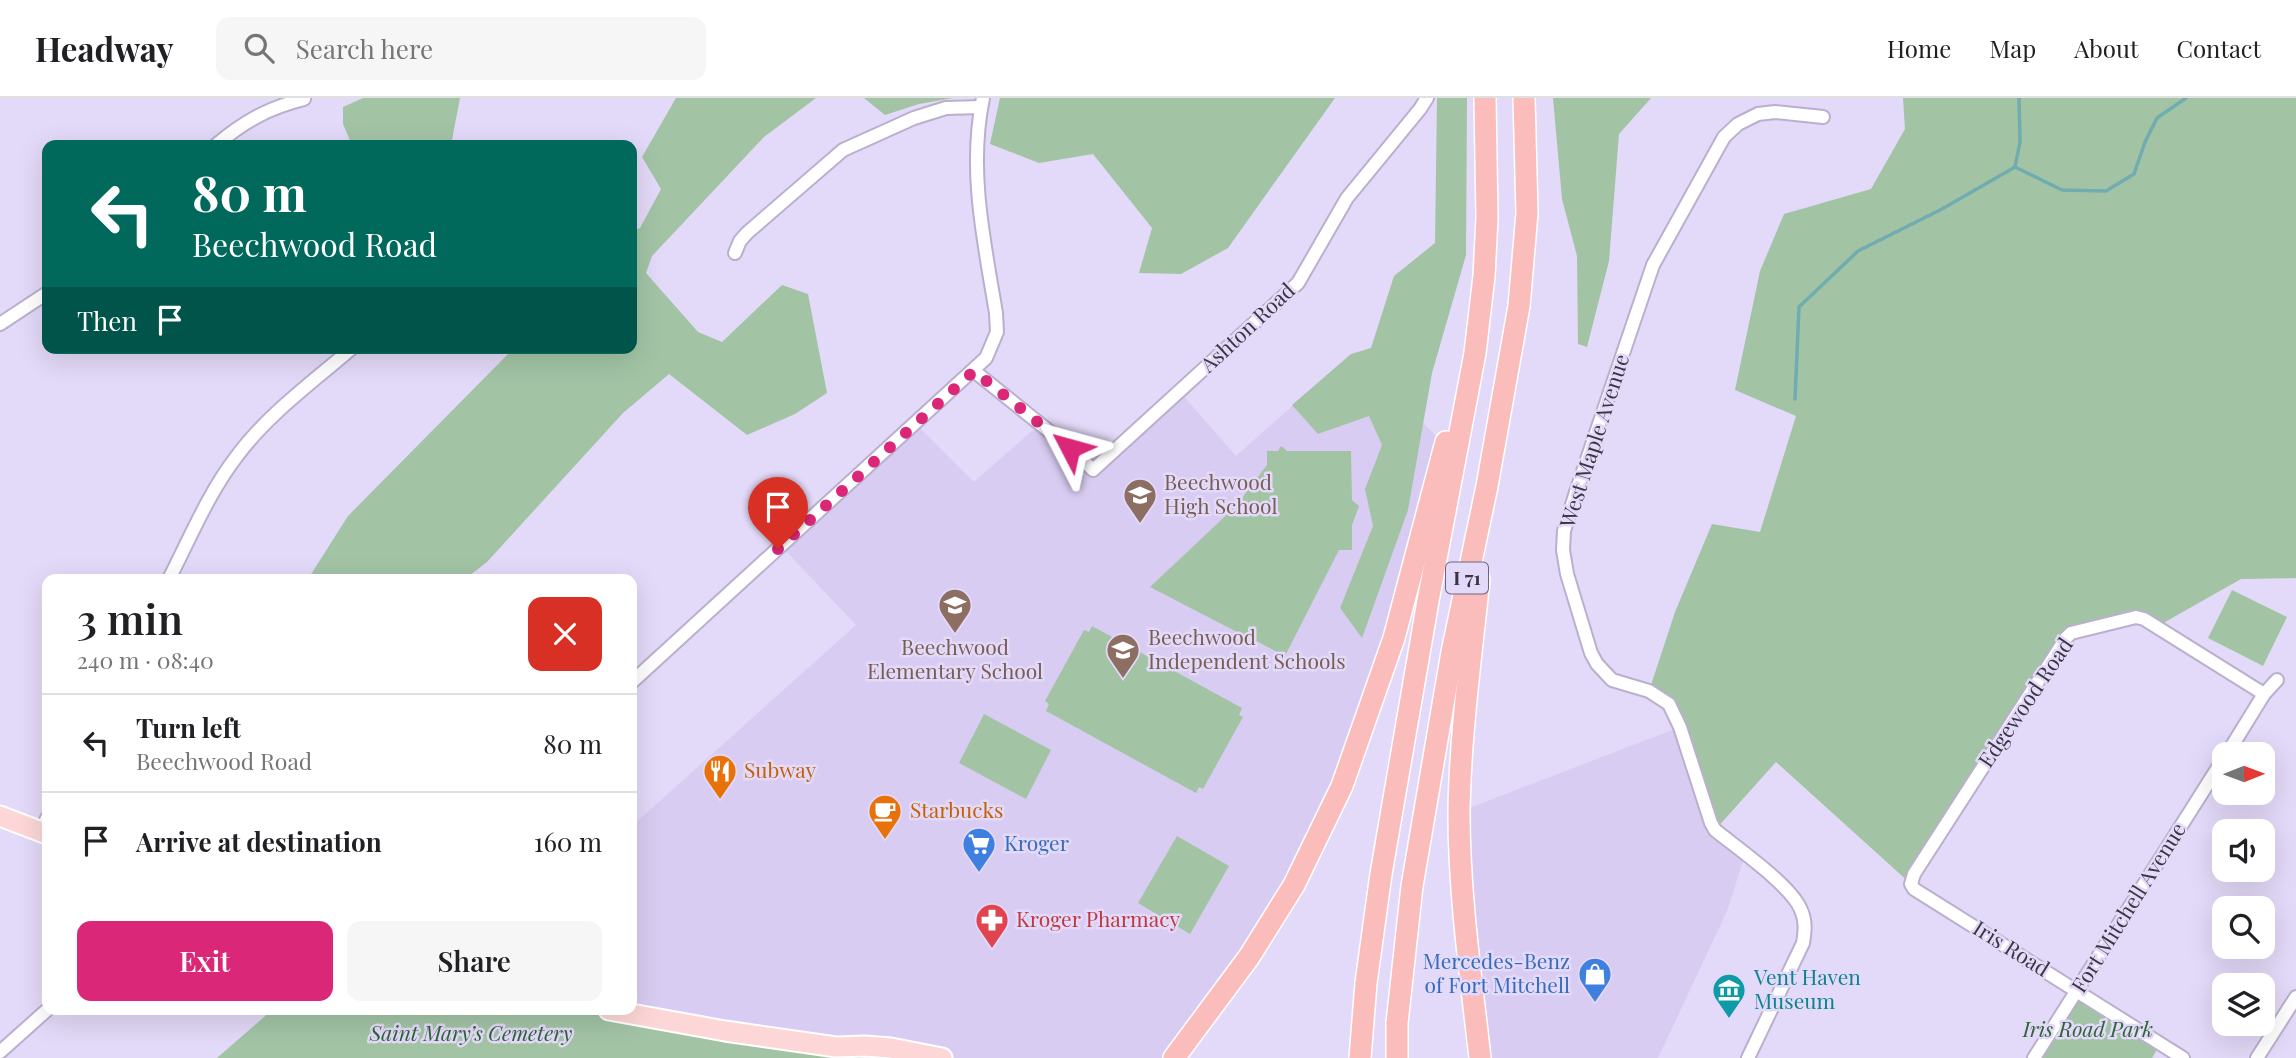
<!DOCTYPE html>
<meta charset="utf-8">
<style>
body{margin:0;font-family:"Playfair Display",serif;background:#f6f6f6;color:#202124;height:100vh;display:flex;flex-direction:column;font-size:26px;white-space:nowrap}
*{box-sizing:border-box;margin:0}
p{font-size:23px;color:#757577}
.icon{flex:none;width:38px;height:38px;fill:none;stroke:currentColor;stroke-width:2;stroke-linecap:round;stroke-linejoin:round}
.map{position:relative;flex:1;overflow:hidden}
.details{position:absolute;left:42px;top:476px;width:595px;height:441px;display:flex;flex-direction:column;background:#fff;border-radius:14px;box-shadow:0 7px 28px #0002}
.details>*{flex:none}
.top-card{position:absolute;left:42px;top:42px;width:595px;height:214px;border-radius:14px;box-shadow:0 7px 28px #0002;background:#00695c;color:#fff;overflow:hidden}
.needle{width:46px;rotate:89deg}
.buttons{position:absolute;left:2212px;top:644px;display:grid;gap:14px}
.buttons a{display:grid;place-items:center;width:63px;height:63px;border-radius:14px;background:#fff;box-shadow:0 7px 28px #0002;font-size:35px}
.pin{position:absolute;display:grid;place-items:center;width:60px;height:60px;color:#fff;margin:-72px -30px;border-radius:50% 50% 50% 0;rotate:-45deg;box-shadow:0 0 7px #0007}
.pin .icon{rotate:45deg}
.me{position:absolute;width:77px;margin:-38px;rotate:309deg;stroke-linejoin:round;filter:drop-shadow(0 0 5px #0008)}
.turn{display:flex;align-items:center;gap:24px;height:147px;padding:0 35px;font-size:32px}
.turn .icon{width:91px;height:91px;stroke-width:2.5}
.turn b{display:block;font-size:49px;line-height:60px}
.then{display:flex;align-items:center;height:66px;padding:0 35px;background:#0003;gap:14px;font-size:26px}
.round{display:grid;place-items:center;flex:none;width:74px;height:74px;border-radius:14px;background:#f6f6f6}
.overview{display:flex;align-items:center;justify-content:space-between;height:119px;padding:0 35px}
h1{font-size:42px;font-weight:600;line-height:52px}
.primary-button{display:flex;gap:14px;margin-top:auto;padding:14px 35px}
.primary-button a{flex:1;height:80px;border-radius:14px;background:#db2777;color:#fff;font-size:28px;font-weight:600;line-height:80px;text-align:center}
.primary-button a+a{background:#f6f6f6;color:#202124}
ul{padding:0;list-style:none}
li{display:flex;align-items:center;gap:21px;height:98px;padding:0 35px;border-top:2px solid #e0e0e0}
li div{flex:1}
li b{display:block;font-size:26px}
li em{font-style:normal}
header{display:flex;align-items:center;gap:42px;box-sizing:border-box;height:98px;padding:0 35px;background:#fff;border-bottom:2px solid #e0e0e0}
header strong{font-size:33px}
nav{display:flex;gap:38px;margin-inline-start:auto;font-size:24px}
.search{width:490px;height:63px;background:#f6f6f6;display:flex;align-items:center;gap:18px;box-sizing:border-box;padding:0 24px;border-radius:14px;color:#757577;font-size:26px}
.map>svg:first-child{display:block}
</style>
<header>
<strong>Headway</strong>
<div class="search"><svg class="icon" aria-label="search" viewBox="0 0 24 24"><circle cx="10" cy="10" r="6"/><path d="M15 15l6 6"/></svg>Search here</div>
<nav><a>Home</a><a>Map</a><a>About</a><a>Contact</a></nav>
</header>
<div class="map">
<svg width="2296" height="960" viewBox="0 0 2296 960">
<rect width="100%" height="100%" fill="#e3d9f8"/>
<!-- built -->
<g fill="#d9ccf2">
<polygon points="1351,256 1446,347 1394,540 1294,787 1174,960 862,960 836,949 632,912 632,728 856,527 781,448 916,326 974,384 1040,326 1093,371 1179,293 1236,358"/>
<polygon points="1680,629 1707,716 1745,757 1727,813 1658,960 1480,960 1459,714"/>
</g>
<!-- green -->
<g fill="#a2c4a5">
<polygon points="363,0 460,0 451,47 352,47 343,26 343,9"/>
<polygon points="676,0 816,0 764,39 652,158 646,175 698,234 722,244 782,187 808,196 827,295 795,316 747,337 669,276 623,315 487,464 465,481 308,481 348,418 514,250 632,250 632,133 640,130 661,91 642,59"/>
<polygon points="864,0 953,0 919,6 885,17"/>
<polygon points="1000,0 1335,0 1228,150 1181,176 1139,175 1152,130 1093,56 1039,65 990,46"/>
<polygon points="1437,0 1467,0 1466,157 1432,275 1408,412 1362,540 1340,510 1373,428 1365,391 1382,347 1369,318 1318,336 1292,307 1351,256 1371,250 1394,178 1435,145"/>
<polygon points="1553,0 1651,0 1619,36 1609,163 1587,249 1578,246 1577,158 1562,101"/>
<polygon points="1903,0 2296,0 2296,480 2241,481 2158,528 2144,521 2071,535 1911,786 1776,664 1715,732 1674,614 1649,593 1675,514 1712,426 1760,434 1796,318 1735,292 1760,173 1784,116 1871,91 1905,31"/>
<polygon points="1281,348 1287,353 1351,353 1352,402 1359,408 1352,427 1352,452 1339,452 1285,558 1256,543 1253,547 1235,533 1150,489 1236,408 1267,367 1267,353 1278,353"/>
<polygon points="2232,492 2287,519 2263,568 2208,540"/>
<polygon points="1092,528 1242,610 1239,617 1243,619 1203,691 1199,689 1196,695 1046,613 1049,606 1045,603 1084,532 1089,534"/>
<polygon points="984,616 1051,652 1026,701 959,665"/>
<polygon points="1177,738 1229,768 1190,836 1138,805"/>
<polygon points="2078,892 2161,945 2152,960 2039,960"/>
<polygon points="272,912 609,912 836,949 862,960 217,960"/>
</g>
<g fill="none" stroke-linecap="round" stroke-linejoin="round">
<!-- stream -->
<g stroke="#70acb0" stroke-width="3.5">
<polyline points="2015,69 2062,92 2106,93 2134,76 2145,44 2157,20 2186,0"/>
<polyline points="2015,69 2020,44 2019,0"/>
<polyline points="1795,301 1799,209 1858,153 1942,111 2015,69"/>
</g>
<defs>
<g id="minor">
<path d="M 216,47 C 245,23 268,10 304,1"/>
<polyline points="735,155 740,143 747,135 843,52 914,20 946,10 981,9"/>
<polyline points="0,226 47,195"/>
<polyline points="974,273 1070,350 1093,372 1298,185 1347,100 1420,11 1427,0"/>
<path d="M 169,481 C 190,440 209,394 237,358 C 268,316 313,284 352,250"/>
<path d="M 632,584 L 986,260 L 997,234 L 996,215 C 984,143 968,72 983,0"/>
<polyline points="2227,656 2264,596 2277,582"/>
<polyline points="40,734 47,720"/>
<polyline points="0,954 47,912"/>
<path d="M 1748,960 L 1803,845 C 1805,833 1806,823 1801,812 C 1792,788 1737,750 1715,732 L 1711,725 L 1680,629 L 1669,606 L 1649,593 L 1612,582 L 1597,566 L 1591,555 L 1567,476 L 1563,452 L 1564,433 L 1576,394 L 1653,167 L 1724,39 L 1738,26 L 1758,16 L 1775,14 L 1823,19"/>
<polyline points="2034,960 2224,660"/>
<polyline points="2183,960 1914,791 1911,786 1914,776 2066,540 2071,535 2136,519 2144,521 2264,596"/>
<polyline points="2257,960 2296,899"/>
</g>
<g id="primary">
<polyline points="0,718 47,736"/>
<polyline points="609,912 725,933 836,949 865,948 891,950 942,960"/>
</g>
<g id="motorway">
<path d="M 1479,481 C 1471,559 1460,637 1459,715 C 1459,797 1471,879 1480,960"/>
<polyline points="1174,960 1249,859 1294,787 1342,688 1394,540 1446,344"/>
<polyline points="1360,960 1366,885 1381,776 1428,503 1475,255 1484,178 1487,120 1485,0"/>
<polyline points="1397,960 1397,925 1412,788 1452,554 1487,388 1519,208 1527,115 1524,0"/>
</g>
</defs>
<!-- minor casing -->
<use href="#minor" stroke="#bab0cd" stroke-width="16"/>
<!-- primary casing -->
<use href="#primary" stroke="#fff" stroke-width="23"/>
<!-- motorway casing -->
<use href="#motorway" stroke="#fff" stroke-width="24"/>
<!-- minor -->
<use href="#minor" stroke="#fff" stroke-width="12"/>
<!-- primary -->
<use href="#primary" stroke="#fdd7d7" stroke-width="19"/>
<!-- motorway -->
<use href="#motorway" stroke="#fbbdbc" stroke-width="21"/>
</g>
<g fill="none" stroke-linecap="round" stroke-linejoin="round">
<!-- route -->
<polyline stroke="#db2777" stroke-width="12" stroke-dasharray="0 21.6" points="778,451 974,273 1070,350"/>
</g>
<!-- icons -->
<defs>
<symbol id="school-pin" viewBox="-11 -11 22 30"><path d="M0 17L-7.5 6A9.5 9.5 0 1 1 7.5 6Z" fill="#8d6e63" stroke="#e3d9f8"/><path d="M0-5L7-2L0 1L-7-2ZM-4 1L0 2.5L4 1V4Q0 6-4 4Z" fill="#fff"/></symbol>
<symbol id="restaurant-pin" viewBox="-11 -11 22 30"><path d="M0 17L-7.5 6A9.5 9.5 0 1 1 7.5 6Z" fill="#e8710a" stroke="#e3d9f8"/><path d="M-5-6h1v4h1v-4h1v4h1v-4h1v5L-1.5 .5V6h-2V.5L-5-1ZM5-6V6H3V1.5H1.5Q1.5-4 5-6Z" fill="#fff"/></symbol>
<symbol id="cafe-pin" viewBox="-11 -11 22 30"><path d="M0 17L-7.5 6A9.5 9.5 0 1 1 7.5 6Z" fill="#e8710a" stroke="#e3d9f8"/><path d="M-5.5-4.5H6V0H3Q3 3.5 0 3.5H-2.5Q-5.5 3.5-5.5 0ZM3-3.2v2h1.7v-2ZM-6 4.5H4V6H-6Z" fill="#fff"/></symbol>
<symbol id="supermarket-pin" viewBox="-11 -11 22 30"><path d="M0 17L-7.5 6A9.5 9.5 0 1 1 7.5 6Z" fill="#3f7fe0" stroke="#e3d9f8"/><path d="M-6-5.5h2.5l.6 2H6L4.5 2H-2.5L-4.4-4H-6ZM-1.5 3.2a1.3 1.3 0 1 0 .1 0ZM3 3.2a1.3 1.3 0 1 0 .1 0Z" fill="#fff"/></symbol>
<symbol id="pharmacy-pin" viewBox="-11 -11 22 30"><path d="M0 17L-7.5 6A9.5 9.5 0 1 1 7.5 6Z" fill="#e0444e" stroke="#e3d9f8"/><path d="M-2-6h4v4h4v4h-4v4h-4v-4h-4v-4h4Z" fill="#fff"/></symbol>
<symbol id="shop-pin" viewBox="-11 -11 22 30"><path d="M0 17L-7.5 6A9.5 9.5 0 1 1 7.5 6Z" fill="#3f7fe0" stroke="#e3d9f8"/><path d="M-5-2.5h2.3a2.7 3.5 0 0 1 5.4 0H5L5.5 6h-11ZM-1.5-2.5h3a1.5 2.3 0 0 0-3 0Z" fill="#fff"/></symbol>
<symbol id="museum-pin" viewBox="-11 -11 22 30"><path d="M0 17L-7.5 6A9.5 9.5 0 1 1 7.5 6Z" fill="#0f9aa8" stroke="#e3d9f8"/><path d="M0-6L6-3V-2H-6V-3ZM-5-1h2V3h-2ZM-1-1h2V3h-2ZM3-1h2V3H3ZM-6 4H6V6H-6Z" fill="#fff"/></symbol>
</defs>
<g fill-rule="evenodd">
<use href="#school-pin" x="1121" y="378" width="38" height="52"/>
<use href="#school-pin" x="936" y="488" width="38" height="52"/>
<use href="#school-pin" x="1104" y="533" width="38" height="52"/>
<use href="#restaurant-pin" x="701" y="654" width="38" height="52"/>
<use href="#cafe-pin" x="866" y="694" width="38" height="52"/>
<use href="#supermarket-pin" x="960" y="727" width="38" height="52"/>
<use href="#pharmacy-pin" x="973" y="803" width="38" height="52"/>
<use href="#shop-pin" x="1576" y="857" width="38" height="52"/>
<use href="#museum-pin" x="1710" y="873" width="38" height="52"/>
</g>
<g text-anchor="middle" stroke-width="5" stroke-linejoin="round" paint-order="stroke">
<!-- shield labels -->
<rect fill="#e3d9f8" stroke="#6d6679" stroke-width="2" x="1446" y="464.5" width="42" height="31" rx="5"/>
<g font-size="19" font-weight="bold" fill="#3a3542">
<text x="1467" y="487">I 71</text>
</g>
<!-- street labels -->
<g font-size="21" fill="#3a3542" stroke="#e3d9f8">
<text transform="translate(1248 230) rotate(-43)" y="7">Ashton Road</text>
<text transform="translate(1595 343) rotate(-72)" y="7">West Maple Avenue</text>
<text transform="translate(2026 605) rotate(-56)" y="7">Edgewood Road</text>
<text transform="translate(2129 810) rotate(-58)" y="7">Fort Mitchell Avenue</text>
<text transform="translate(2011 851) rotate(32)" y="7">Iris Road</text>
</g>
<!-- education labels -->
<g font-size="21" fill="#785e54" stroke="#e3d9f8" text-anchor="start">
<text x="1164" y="392">Beechwood<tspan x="1164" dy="24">High School</tspan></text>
<text x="1148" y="547">Beechwood<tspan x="1148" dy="24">Independent Schools</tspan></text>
<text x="955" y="557" text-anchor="middle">Beechwood<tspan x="955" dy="24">Elementary School</tspan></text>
</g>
<!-- food labels -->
<g font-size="21" fill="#c56008" stroke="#e3d9f8" text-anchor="start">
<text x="744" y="680">Subway</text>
<text x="910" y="720">Starbucks</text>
</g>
<!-- shop labels -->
<g font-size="21" fill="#366cbe" stroke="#e3d9f8" text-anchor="start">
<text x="1004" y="753">Kroger</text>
<text x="1570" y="871" text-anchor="end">Mercedes-Benz<tspan x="1570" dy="24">of Fort Mitchell</tspan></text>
</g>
<!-- health labels -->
<g font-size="21" fill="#be3a42" stroke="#e3d9f8" text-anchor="start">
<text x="1016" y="829">Kroger Pharmacy</text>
</g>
<!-- culture labels -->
<g font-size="21" fill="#0d838f" stroke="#e3d9f8" text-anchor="start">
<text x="1754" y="887">Vent Haven<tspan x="1754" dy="24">Museum</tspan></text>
</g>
<!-- park labels -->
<g font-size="21" font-style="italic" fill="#2e6438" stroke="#e3d9f8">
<text x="2088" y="939">Iris Road Park</text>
<text x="471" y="943">Saint Mary’s Cemetery</text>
</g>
</g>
</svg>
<div class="buttons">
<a><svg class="needle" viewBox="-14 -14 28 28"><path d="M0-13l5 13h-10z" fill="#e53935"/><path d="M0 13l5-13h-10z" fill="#757577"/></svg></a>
<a><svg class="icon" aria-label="sound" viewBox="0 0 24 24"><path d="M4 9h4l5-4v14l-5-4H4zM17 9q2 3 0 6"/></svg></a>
<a><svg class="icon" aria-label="search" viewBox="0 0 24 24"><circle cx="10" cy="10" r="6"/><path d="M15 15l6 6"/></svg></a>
<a><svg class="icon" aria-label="layers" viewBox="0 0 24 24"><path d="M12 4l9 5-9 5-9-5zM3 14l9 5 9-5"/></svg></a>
</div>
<div class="pin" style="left:778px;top:451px;background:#d93025"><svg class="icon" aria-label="arrive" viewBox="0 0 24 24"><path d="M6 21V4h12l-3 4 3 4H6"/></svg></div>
<svg class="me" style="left:1070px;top:350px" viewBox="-20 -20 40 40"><path d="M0-17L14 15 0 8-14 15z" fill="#db2777" stroke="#fff" stroke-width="4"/></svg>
<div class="top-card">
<div class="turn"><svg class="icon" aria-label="left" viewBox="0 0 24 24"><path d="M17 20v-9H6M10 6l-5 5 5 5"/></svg><div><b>80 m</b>Beechwood Road</div></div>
<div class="then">Then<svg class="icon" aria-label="arrive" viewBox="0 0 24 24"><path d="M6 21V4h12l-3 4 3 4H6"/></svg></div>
</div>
<section class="details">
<div class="overview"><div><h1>3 min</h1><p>240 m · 08:40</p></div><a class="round" style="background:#d93025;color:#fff"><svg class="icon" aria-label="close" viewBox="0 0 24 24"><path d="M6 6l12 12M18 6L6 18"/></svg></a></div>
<ul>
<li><svg class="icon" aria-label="left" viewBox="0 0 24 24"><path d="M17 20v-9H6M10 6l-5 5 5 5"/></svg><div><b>Turn left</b><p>Beechwood Road</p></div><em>80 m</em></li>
<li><svg class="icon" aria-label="arrive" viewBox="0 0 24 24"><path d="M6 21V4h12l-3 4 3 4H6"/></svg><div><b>Arrive at destination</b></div><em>160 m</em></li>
</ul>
<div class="primary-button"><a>Exit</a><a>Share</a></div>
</section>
</div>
